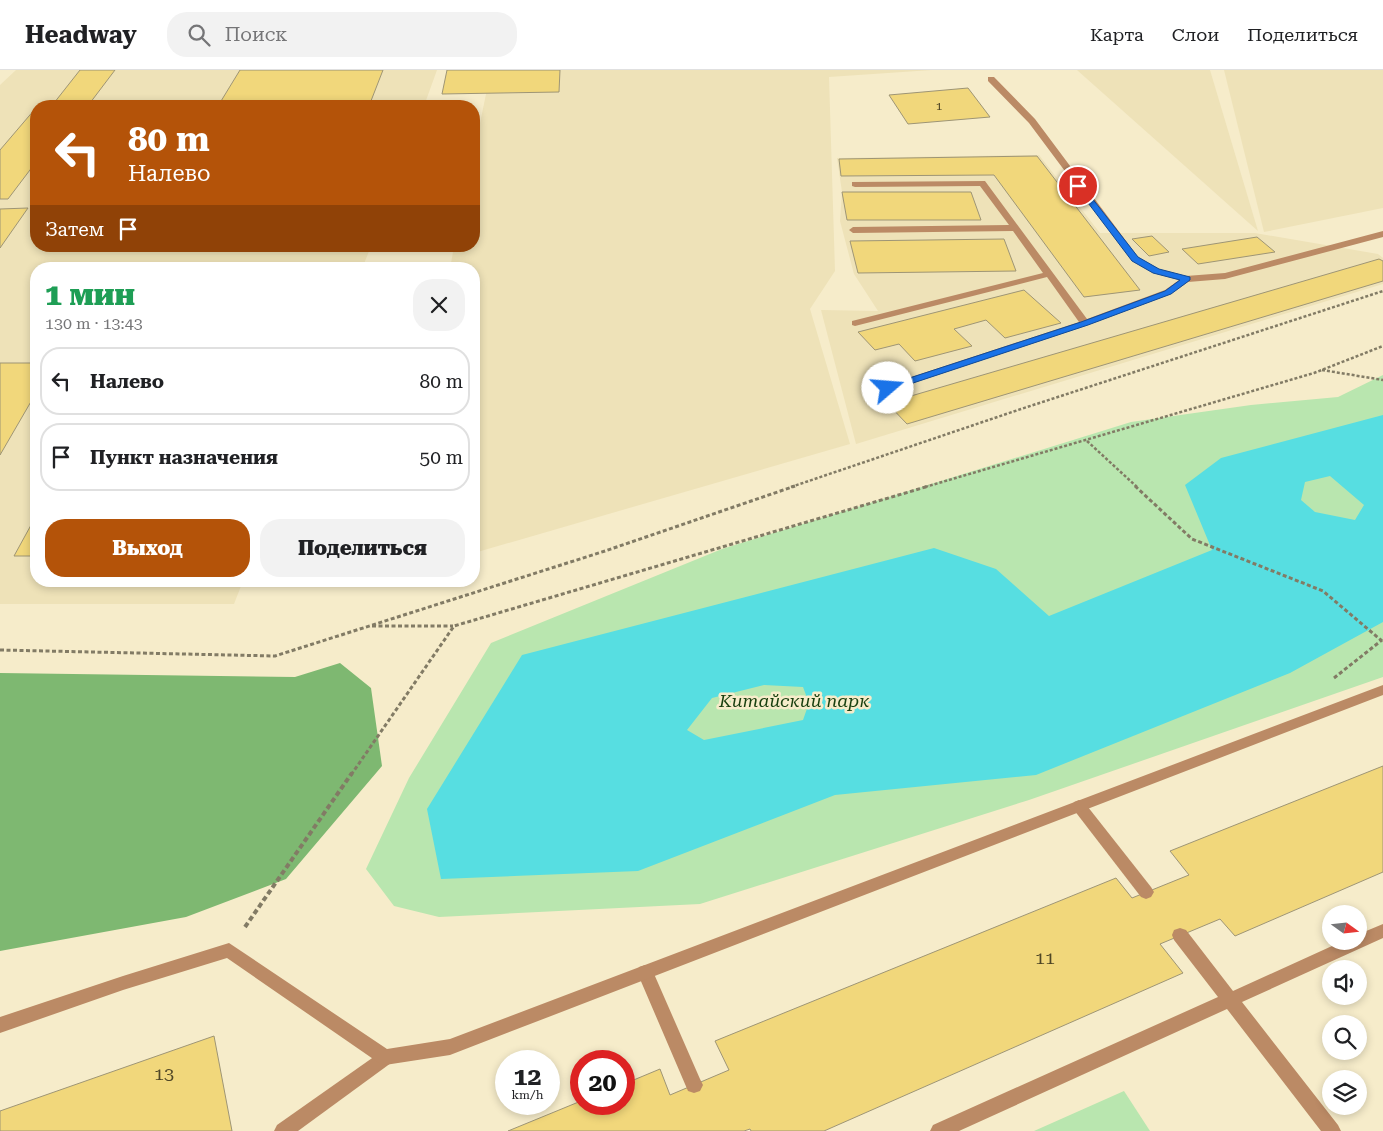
<!DOCTYPE html>
<html lang="ru">
<meta charset="utf-8">
<style>
body{margin:0;font-family:"Roboto Serif",serif;background:#f2f2f2;color:#202124;height:100vh;display:flex;flex-direction:column;font-size:19px;white-space:nowrap}
*{box-sizing:border-box;margin:0}
p{font-size:16px;color:#757577}
.icon{flex:none;width:28px;height:28px;fill:none;stroke:currentColor;stroke-width:2;stroke-linecap:round;stroke-linejoin:round}
.map{position:relative;flex:1;overflow:hidden}
.sheet{position:absolute;left:30px;top:192px;width:450px;height:325px;display:flex;flex-direction:column;background:#fff;border-radius:20px;box-shadow:0 2px 8px #0003}
.sheet>*{flex:none}
.hud{position:absolute;left:30px;top:30px;width:450px;height:152px;border-radius:20px;box-shadow:0 2px 8px #0003;background:#b45309;color:#fff;overflow:hidden}
.needle{width:32px;rotate:105deg}
.controls{position:absolute;left:1322px;top:835px;display:grid;gap:10px}
.controls a{display:grid;place-items:center;width:45px;height:45px;border-radius:50%;background:#fff;box-shadow:0 2px 8px #0003;font-size:25px}
.speed{position:absolute;left:495px;top:980px;display:flex;gap:10px;font-size:25px;font-weight:700;text-align:center}
.speed>*{display:grid;place-content:center;width:65px;height:65px;border-radius:50%;background:#fff;box-shadow:0 2px 8px #0003;line-height:1}
.speed small{font-size:12px;font-weight:400}
.speed .limit{border:8px solid #d22;background:#fff;color:#111}
.pin{position:absolute;display:grid;place-items:center;width:42px;height:42px;color:#fff;margin:-21px;border:2px solid #fff;border-radius:50%;box-shadow:0 1px 5px #0007}
.me{position:absolute;width:55px;margin:-28px;rotate:72deg;stroke-linejoin:round;filter:drop-shadow(0 0 4px #0008)}
.turn{display:flex;align-items:center;gap:18px;height:105px;padding:0 15px;font-size:22px}
.turn .icon{width:65px;height:65px;stroke-width:2.5}
.turn b{display:block;font-size:35px;line-height:42px}
.then{display:flex;align-items:center;height:48px;padding:0 15px;background:#0003;gap:10px;font-size:19px}
.round{display:grid;place-items:center;flex:none;width:52px;height:52px;border-radius:20px;background:#f2f2f2}
.summary{display:flex;align-items:center;justify-content:space-between;height:85px;padding:0 15px}
h1{font-size:30px;font-weight:800;line-height:38px;color:#1e9e55}
.primary-button{display:flex;gap:10px;margin-top:auto;padding:10px 15px}
.primary-button a{flex:1;height:58px;border-radius:20px;background:#b45309;color:#fff;font-size:20px;font-weight:800;line-height:58px;text-align:center}
.primary-button a+a{background:#f2f2f2;color:#202124}
ul{padding:0;list-style:none}
li{display:flex;align-items:center;gap:15px;height:68px;margin:0 10px 8px;padding:0 5px;border:2px solid #e0e0e0;border-radius:20px}
li div{flex:1}
li b{display:block;font-size:19px}
li em{font-style:normal}
header{display:flex;align-items:center;gap:30px;box-sizing:border-box;height:70px;padding:0 25px;background:#fff;border-bottom:1px solid #e0e0e0}
header strong{font-size:24px}
nav{display:flex;gap:28px;margin-inline-start:auto;font-size:18px}
.search{width:350px;height:45px;background:#f2f2f2;display:flex;align-items:center;gap:12px;box-sizing:border-box;padding:0 18px;border-radius:20px;color:#757577;font-size:19px}
.map>svg:first-child{display:block}
</style>
<header>
<strong>Headway</strong>
<div class="search"><svg class="icon" aria-label="search" viewBox="0 0 24 24"><circle cx="10" cy="10" r="6"/><path d="M15 15l6 6"/></svg>Поиск</div>
<nav><a>Карта</a><a>Слои</a><a>Поделиться</a></nav>
</header>
<div class="map">
<svg width="1383" height="1061" viewBox="0 0 1383 1061">
<rect width="100%" height="100%" fill="#f6ecca"/>
<!-- built -->
<g fill="#eee2b8">
<polygon points="16,0 437,0 424,36 36,36 36,176 371,176 362,199 36,199 36,511 243,511 234,534 0,534 0,15"/>
<polygon points="491,0 932,0 829,7 835,201 810,239 850,374 474,483 474,199 450,199 454,176 474,176 474,82"/>
<polygon points="1077,0 1210,0 1258,161"/>
<polygon points="1224,0 1383,0 1383,138 1264,162"/>
<polygon points="1039,85 1100,163 1255,163 1378,184 1383,188 1383,214 856,374 821,240 878,241 854,204 840,151 842,122 837,88"/>
</g>
<!-- green -->
<g fill="#b9e6af">
<polygon points="1383,305 1383,607 1029,730 700,834 439,847 394,836 366,799 409,708 491,573 722,479 1131,352 1251,335 1338,327"/>
<polygon points="1124,1021 1150,1061 1034,1061"/>
</g>
<!-- forest -->
<polygon fill="#7eb871" points="340,593 371,618 382,696 286,809 186,847 0,881 0,603 295,607"/>
<!-- water -->
<path fill="#57dee1" fill-rule="evenodd" d="M 1383,345 L 1383,552 L 1290,603 L 1036,705 L 835,725 L 638,801 L 441,809 L 427,739 L 522,585 L 934,478 L 996,499 L 1049,546 L 1212,480 L 1185,415 L 1221,388 ZM 1330,406 L 1364,435 L 1355,450 L 1315,442 L 1301,430 L 1305,412 ZM 764,615 L 803,617 L 809,633 L 803,650 L 704,670 L 687,660 L 712,628 Z"/>
<!-- building -->
<g fill="#f1d77b" stroke="#9e9575">
<polygon points="80,0 115,0 90,33 54,33"/>
<polygon points="240,0 383,0 369,36 218,36"/>
<polygon points="447,0 560,0 559,22 442,24"/>
<polygon points="968,18 990,47 908,54 889,25"/>
<polygon points="35,39 36,92 8,129 0,129 0,80"/>
<polygon points="1037,86 1140,220 1084,227 994,105 841,106 839,89"/>
<polygon points="842,122 971,122 981,150 847,150"/>
<polygon points="28,138 0,178 0,139"/>
<polygon points="1152,166 1169,182 1149,186 1132,169"/>
<polygon points="1257,167 1275,182 1198,194 1182,179"/>
<polygon points="1004,169 1016,201 858,203 850,171"/>
<polygon points="1379,189 1383,191 1383,211 907,354 887,333"/>
<polygon points="1024,220 1061,253 1005,268 986,250 954,259 972,276 915,291 899,274 875,280 858,262"/>
<polygon points="0,293 36,293 36,323 0,385"/>
<polygon points="36,446 36,486 14,486"/>
<polygon points="1383,696 1383,802 1235,866 1220,849 1160,874 1183,903 824,1061 751,1061 750,1059 744,1061 508,1061 581,1031 581,1034 624,1034 624,1014 660,999 670,1025 729,1000 715,971 1116,808 1132,828 1189,805 1170,781"/>
<polygon points="214,966 232,1061 0,1061 0,1041"/>
</g>
<g fill="none" stroke-linecap="round" stroke-linejoin="round">
<!-- path-far2 -->
<g stroke="#827b65" stroke-width="2.5" stroke-dasharray="3 2" stroke-linecap="butt">
<polyline points="1322,300 1383,310"/>
<polyline points="1087,371 1137,417"/>
<polyline points="791,417 1021,339 1383,221"/>
<polyline points="925,417 1314,303 1383,276"/>
</g>
<!-- path-far1 -->
<g stroke="#827b65" stroke-width="3" stroke-dasharray="4 2.5" stroke-linecap="butt">
<polyline points="1135,416 1192,469 1323,521 1382,571"/>
<polyline points="372,556 453,556"/>
<polyline points="0,580 275,586 605,481 795,416"/>
<polyline points="1334,608 1382,570"/>
<polyline points="351,705 454,556 929,416"/>
</g>
<!-- path -->
<polyline stroke="#827b65" stroke-width="4" stroke-dasharray="5 3" stroke-linecap="butt" points="245,857 352,703"/>
<!-- service -->
<g fill="#bb8a65" fill-rule="evenodd">
<polygon points="988,7 994,7 1035,49 1138,187 1159,199 1186,206 1225,203 1383,161 1383,167 1225,209 1188,212 1171,224 1088,255 892,320 884,320 884,316 1079,252 1047,207 855,256 852,255 852,251 1043,203 1013,161 853,163 849,160 853,157 1009,155 980,116 855,117 852,116 852,112 985,111 1087,249 1165,220 1179,210 1153,203 1132,191 1029,53 988,11"/>
<polygon points="1079,730 1084,732 1151,817 1154,822 1151,827 1146,829 1141,827 1074,740 1072,736 1074,732"/>
<polygon points="1383,854 1383,868 1242,932 1338,1055 1341,1061 1321,1061 1227,939 959,1061 930,1061 933,1055 1218,927 1174,870 1172,865 1174,860 1180,858 1186,860 1233,921 1343,871 1359,871 1359,864"/>
<polygon points="645,895 651,897 700,1009 703,1015 700,1021 694,1023 688,1021 637,902 639,897"/>
<polygon points="385,979 391,981 393,987 391,993 298,1061 274,1061 277,1055"/>
</g>
<!-- minor -->
<polygon fill="#bb8a65" fill-rule="evenodd" points="1383,615 1383,625 450,985 385,995 379,993 227,888 123,920 0,963 0,947 123,906 229,873 387,979 450,969"/>
</g>
<!-- route -->
<polygon fill="#1a73e8" stroke="#114b97" points="1076,114 1081,114 1138,187 1159,199 1190,207 1190,210 1171,224 1088,255 892,320 885,320 885,316 1081,252 1165,221 1180,210 1153,203 1132,191 1076,117"/>
<g text-anchor="middle" stroke-width="5" stroke-linejoin="round" paint-order="stroke">
<!-- far-number labels -->
<g font-size="12" fill="#4f4626">
<text x="939" y="40">1</text>
</g>
<!-- park labels -->
<g font-size="18" font-style="italic" fill="#183f0f" stroke="#f6ecca">
<text x="794" y="637">Китайский парк</text>
</g>
<!-- near-number labels -->
<g font-size="18" fill="#4f4626">
<text x="1045" y="894">11</text>
<text x="164" y="1010">13</text>
</g>
</g>
</svg>
<div class="controls">
<a><svg class="needle" viewBox="-14 -14 28 28"><path d="M0-13l5 13h-10z" fill="#e53935"/><path d="M0 13l5-13h-10z" fill="#757577"/></svg></a>
<a><svg class="icon" aria-label="sound" viewBox="0 0 24 24"><path d="M4 9h4l5-4v14l-5-4H4zM17 9q2 3 0 6"/></svg></a>
<a><svg class="icon" aria-label="search" viewBox="0 0 24 24"><circle cx="10" cy="10" r="6"/><path d="M15 15l6 6"/></svg></a>
<a><svg class="icon" aria-label="layers" viewBox="0 0 24 24"><path d="M12 4l9 5-9 5-9-5zM3 14l9 5 9-5"/></svg></a>
</div>
<div class="speed"><div>12<small>km/h</small></div><div class="limit">20</div></div>
<div class="pin" style="left:1078px;top:116px;background:#d93025"><svg class="icon" aria-label="arrive" viewBox="0 0 24 24"><path d="M6 21V4h12l-3 4 3 4H6"/></svg></div>
<svg class="me" style="left:888px;top:318px" viewBox="-20 -20 40 40"><circle r="19" fill="#fff"/><path d="M0-13L10 11 0 6-10 11z" fill="#1a73e8"/></svg>
<div class="hud">
<div class="turn"><svg class="icon" aria-label="left" viewBox="0 0 24 24"><path d="M17 20v-9H6M10 6l-5 5 5 5"/></svg><div><b>80 m</b>Налево</div></div>
<div class="then">Затем<svg class="icon" aria-label="arrive" viewBox="0 0 24 24"><path d="M6 21V4h12l-3 4 3 4H6"/></svg></div>
</div>
<section class="sheet">
<div class="summary"><div><h1>1 мин</h1><p>130 m · 13:43</p></div><a class="round"><svg class="icon" aria-label="close" viewBox="0 0 24 24"><path d="M6 6l12 12M18 6L6 18"/></svg></a></div>
<ul>
<li><svg class="icon" aria-label="left" viewBox="0 0 24 24"><path d="M17 20v-9H6M10 6l-5 5 5 5"/></svg><div><b>Налево</b></div><em>80 m</em></li>
<li><svg class="icon" aria-label="arrive" viewBox="0 0 24 24"><path d="M6 21V4h12l-3 4 3 4H6"/></svg><div><b>Пункт назначения</b></div><em>50 m</em></li>
</ul>
<div class="primary-button"><a>Выход</a><a>Поделиться</a></div>
</section>
</div>
